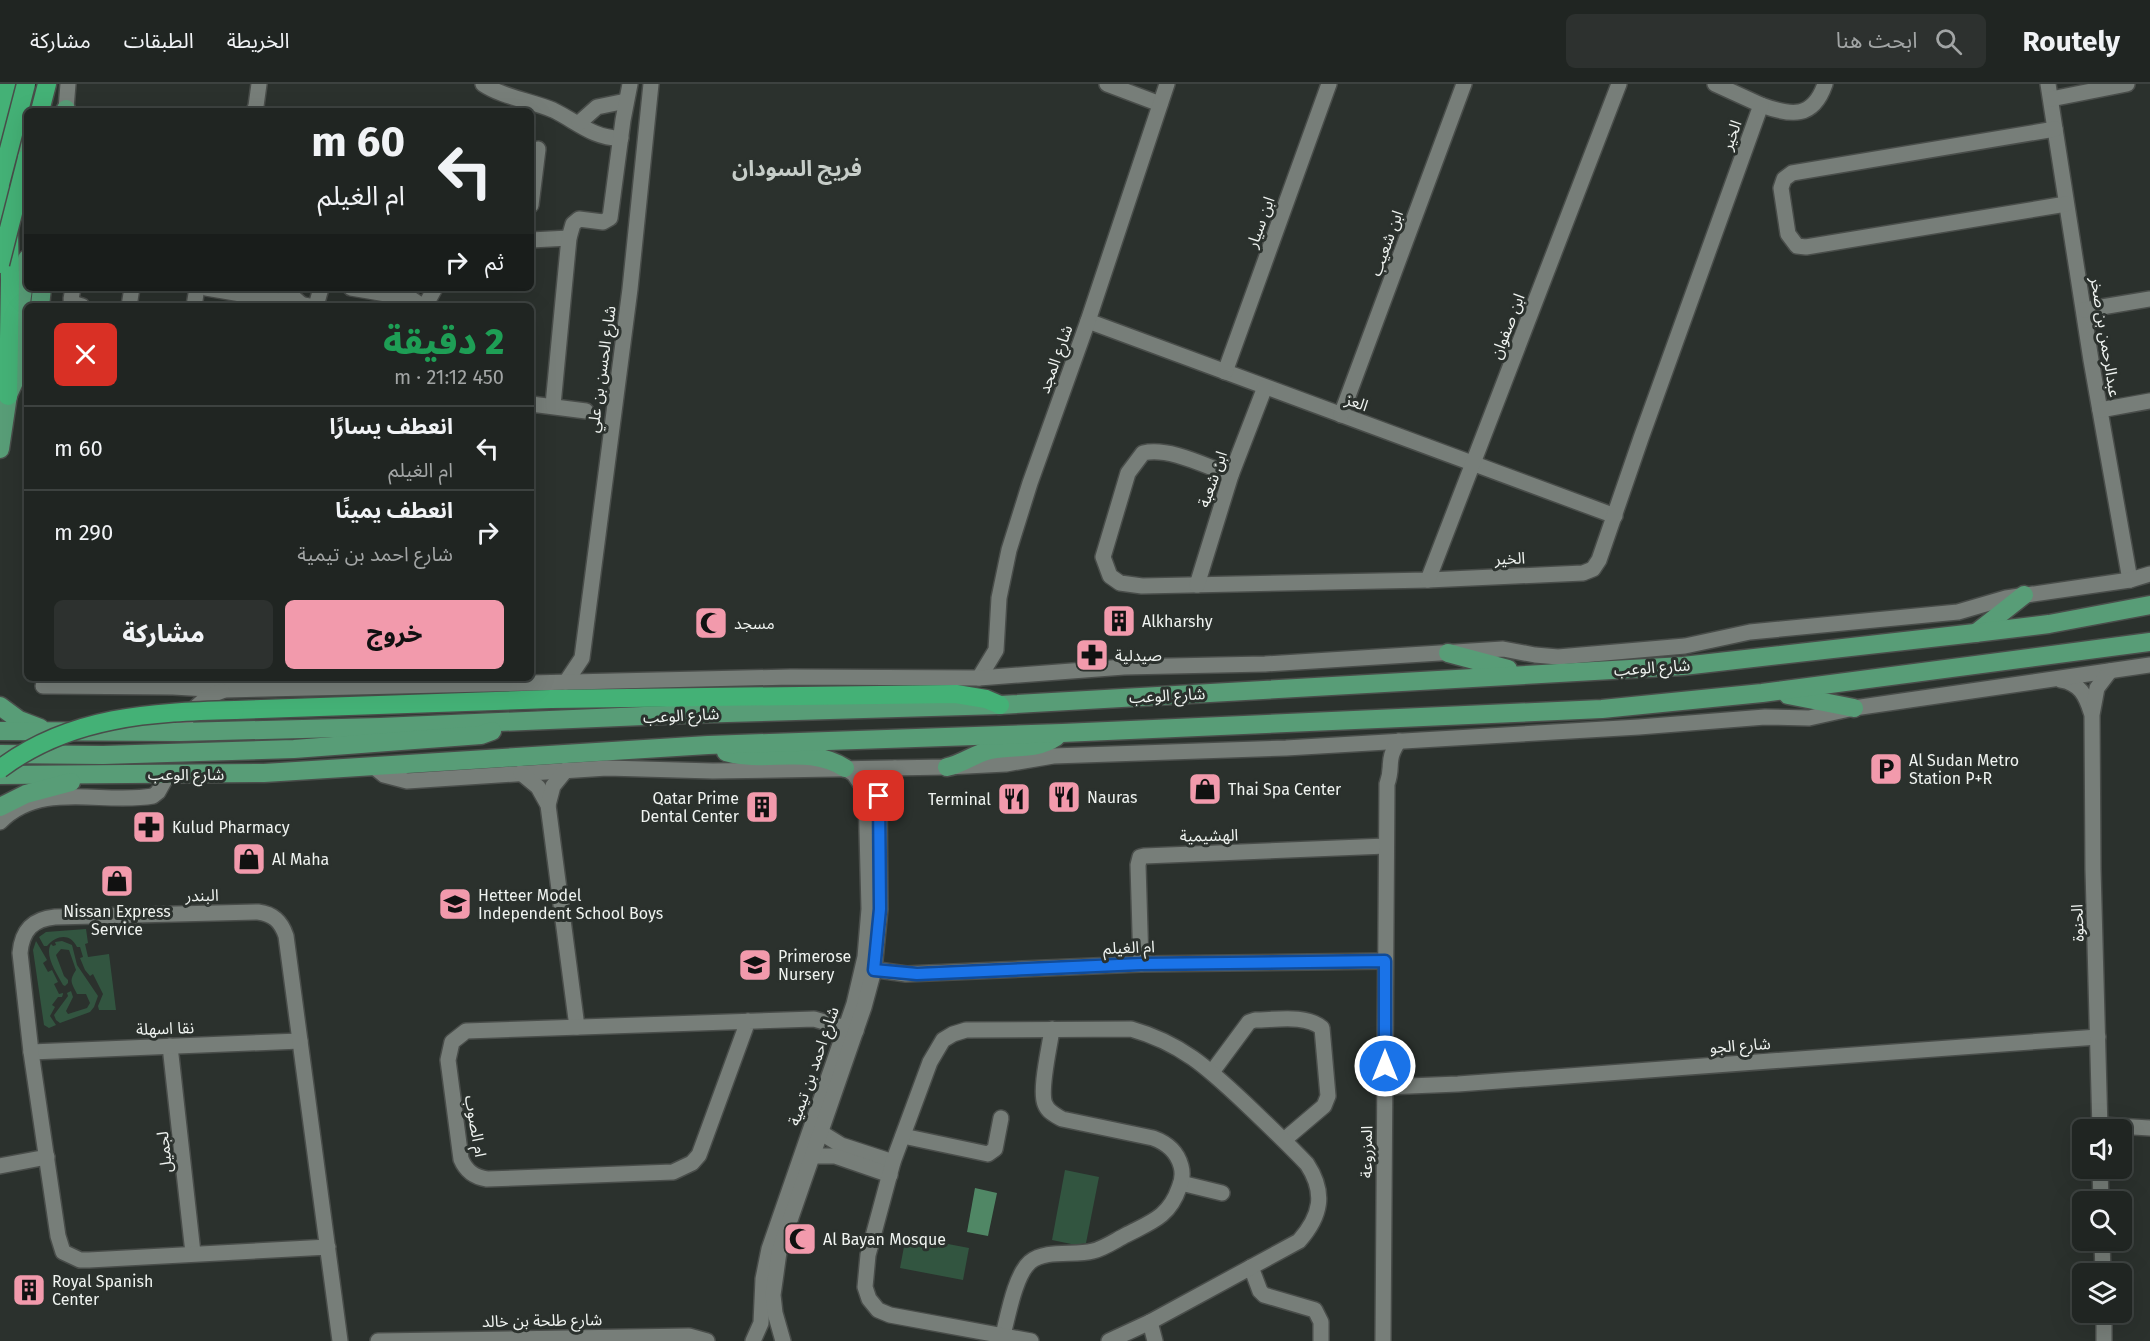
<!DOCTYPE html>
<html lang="ar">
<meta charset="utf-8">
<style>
body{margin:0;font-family:"Fira Sans","Noto Sans Arabic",sans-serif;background:#2d312f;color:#f1f3f6;direction:rtl;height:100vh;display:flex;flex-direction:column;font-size:22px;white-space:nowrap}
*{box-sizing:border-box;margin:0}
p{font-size:20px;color:#a2a5a5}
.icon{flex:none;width:33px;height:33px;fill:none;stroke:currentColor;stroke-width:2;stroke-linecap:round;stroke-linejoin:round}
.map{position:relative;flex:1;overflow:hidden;direction:ltr}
.drawer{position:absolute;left:24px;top:219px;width:510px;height:378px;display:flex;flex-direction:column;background:#202522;border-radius:9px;box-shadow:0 6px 24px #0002,0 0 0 2px #3d4240;direction:rtl}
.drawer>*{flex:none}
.top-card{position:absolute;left:24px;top:24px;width:510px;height:183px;border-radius:9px;box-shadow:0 6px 24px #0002,0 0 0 2px #3d4240;direction:rtl;background:#202522;color:#f1f3f6;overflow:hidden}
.controls{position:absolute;left:2072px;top:1035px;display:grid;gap:12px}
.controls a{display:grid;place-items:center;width:60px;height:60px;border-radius:9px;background:#202522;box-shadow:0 6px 24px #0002,0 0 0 2px #3d4240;font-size:30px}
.pin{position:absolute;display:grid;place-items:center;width:51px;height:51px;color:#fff;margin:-26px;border-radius:12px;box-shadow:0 3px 9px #0006}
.me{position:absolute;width:66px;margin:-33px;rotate:0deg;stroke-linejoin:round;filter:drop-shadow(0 0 4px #0008)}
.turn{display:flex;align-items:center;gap:21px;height:126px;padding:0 30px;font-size:27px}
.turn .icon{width:78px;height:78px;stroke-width:2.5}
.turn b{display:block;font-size:42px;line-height:51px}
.then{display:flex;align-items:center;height:57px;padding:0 30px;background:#0003;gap:12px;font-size:22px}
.round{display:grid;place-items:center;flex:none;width:63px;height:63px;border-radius:9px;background:#2d312f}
.head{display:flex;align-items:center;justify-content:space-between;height:102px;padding:0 30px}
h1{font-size:36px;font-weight:800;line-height:45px;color:#1e9e55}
.action{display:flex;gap:12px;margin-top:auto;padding:12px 30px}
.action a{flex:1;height:69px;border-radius:9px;background:#f29aac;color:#111;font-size:24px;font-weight:800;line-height:69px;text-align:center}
.action a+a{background:#2d312f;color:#f1f3f6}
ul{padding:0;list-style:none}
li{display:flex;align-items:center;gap:18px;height:84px;padding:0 30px;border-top:2px solid #3d4240}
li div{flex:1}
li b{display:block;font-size:22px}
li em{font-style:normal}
header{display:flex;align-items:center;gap:36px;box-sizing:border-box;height:84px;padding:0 30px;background:#202522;border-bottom:2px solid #3d4240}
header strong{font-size:28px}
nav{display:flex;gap:33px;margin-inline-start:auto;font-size:21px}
.search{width:420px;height:54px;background:#2d312f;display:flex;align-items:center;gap:15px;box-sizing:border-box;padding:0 21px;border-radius:9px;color:#a2a5a5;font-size:22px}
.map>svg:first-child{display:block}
</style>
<header>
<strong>Routely</strong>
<div class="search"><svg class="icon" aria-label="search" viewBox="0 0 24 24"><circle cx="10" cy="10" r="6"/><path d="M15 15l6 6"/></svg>ابحث هنا</div>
<nav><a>الخريطة</a><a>الطبقات</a><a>مشاركة</a></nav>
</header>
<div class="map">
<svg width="2150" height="1257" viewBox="0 0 2150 1257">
<rect width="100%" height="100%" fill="#2b312d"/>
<!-- green -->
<g fill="#325540">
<path d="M 86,845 L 88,859 L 85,860 L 88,873 L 109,870 L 116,926 L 99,926 L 98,922 L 103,910 L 93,890 L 90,892 L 85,886 L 80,874 L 83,873 L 80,863 L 77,863 C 70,849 57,851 47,862 L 44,862 L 39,853 L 46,848 Z"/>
<polygon points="36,857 47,876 43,879 48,888 52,886 58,898 54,900 59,910 63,909 63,910 62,913 58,913 52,921 55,923 50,932 56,941 49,944 44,941 33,866"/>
<path d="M 62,857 L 72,861 L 77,881 L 98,912 L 94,923 L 90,928 L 60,939 L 56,936 L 54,931 L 68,912 L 67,909 L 71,907 L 73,913 L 66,927 L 68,930 L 87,924 L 90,919 L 86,910 L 77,910 C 71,898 69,897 76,886 L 69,866 L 61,865 L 56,871 L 64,892 L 68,896 L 68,899 L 65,902 L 63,901 C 57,890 44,871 51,860 L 53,862 L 56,861 L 55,858 Z"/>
<polygon points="1065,1086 1099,1093 1086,1159 1076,1161 1052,1156"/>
<polygon points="906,1152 969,1164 963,1196 900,1184"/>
</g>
<!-- water -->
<polygon fill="#508765" points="975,1104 997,1109 988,1152 967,1148"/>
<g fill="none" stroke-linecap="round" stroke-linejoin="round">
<defs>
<g id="minor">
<path d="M 483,0 C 502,13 532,17 553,26 C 576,37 594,55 621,54"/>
<polyline points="1107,0 1160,20"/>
<polyline points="2048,0 2091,276 2130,496"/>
<polyline points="2051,15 2127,0"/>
<path d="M 1761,21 C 1791,32 1813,35 1825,0"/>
<polyline points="66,25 68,0"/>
<polyline points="254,27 256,22 259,0"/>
<polyline points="579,39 597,23 626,17"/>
<polyline points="2055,45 1792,89 1784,95 1781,104 1788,150 1797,162 1806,163 2066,120"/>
<polyline points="531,121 538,65"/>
<polyline points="531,156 569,154"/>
<polyline points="73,204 71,215 75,220 82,222"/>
<polyline points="206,204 309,222"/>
<polyline points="283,204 301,220"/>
<polyline points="351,204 410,214 422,222"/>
<polyline points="129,222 132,204"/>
<polyline points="194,222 197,204"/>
<polyline points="316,222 321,204"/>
<polyline points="425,222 435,204"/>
<polyline points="2084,226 2150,215"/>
<polyline points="1088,237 1615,432"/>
<polyline points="1225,288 1329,0"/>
<polyline points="531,320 586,327"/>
<polyline points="553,321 569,154 573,140 579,135 603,138 610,134 623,36 630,0"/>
<polyline points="2100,326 2150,317"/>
<polyline points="1341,331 1464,0"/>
<path d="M 1231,391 C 1205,382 1170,363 1143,369 L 1128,389 L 1103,473 L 1110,492 L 1120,499 L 1142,502 L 1428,496 L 1583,489 L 1593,485 L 1599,476 L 1641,354 L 1761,21 L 1715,0"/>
<polyline points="1428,496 1619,0"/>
<polyline points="1197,501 1231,391 1265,303"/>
<polyline points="979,594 996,566 999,514 1009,466 1030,399 1088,237 1167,0"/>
<path d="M 2061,596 C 2080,599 2086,612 2091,628"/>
<polyline points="566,598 582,574 630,205 651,0"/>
<polyline points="43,602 173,603 225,606 791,593 979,594 1124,583 1265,580 1503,565 1535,571 1558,573 1685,562 1750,548 1958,528 2006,514 2130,496 2150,490"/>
<path d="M 180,648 C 188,628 202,614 222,607"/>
<polyline points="373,682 384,691 407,697 607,684 713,687 947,683 1006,680 1053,672 1286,664 1639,643 1765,633 1809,634 1854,624 2150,581"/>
<polyline points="521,689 538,703 548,721 577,943"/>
<polyline points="548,721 553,702 566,686"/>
<path d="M 0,738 C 41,696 102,721 153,712 L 158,708 L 168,690"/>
<polyline points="1141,880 1138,781 1140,773 1144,772 1386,762"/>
<polyline points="864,884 906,890 1141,880 1385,877"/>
<path d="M 748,937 L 699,1071 L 692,1079 L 673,1088 L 487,1095 C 474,1093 466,1087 461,1075 L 448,976 L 452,958 L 466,947 L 814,935 L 856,947"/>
<polyline points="170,962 193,1169"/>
<polyline points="31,968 300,957"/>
<path d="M 1212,988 L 1249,938 L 1255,936 C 1275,936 1306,930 1322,944 L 1328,1012 L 1324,1022 L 1284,1056"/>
<polyline points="1385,1003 1458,1000 2098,953"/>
<polyline points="2100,1041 2150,1044"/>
<polyline points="2100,1046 2093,785 2092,631 2097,604 2110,587"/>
<polyline points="820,1048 841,1061 893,1078"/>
<polyline points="903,1052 988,1070 995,1065 1001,1034"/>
<polyline points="812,1072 835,1072 890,1091"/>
<polyline points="0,1082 47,1073"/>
<polyline points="2100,1084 2101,1118"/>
<polyline points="1181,1099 1222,1109"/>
<polyline points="2102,1156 2103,1190"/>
<path d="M 328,1163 L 89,1176 L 80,1176 L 63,1168 L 58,1152 L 31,968 L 20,869 C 22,846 33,835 55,833 L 258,828 C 273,830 281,837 286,852 L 340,1257"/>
<polyline points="1251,1183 1260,1207 1264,1211 1315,1226 1321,1238 1321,1257"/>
<polyline points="2104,1228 2104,1257"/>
<polyline points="1150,1238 1155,1257"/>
<path d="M 1003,1251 C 1008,1232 1015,1191 1030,1178 C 1046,1165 1074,1172 1093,1167 C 1105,1164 1116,1156 1126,1151 C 1151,1138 1169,1133 1179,1104 C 1182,1097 1183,1089 1181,1082 C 1177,1067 1167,1059 1153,1054 L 1062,1035 C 1055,1031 1048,1028 1045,1020 C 1039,1006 1050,962 1052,945"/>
<polyline points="378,1257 689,1252 707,1257"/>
<polyline points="753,1257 761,1239 763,1195 769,1165 854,920 865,873 869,825 866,708 854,690 845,684"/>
<polyline points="783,1257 775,1229 773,1211 779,1168 864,923 874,886 880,825 879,712 883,695 895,684"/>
<path d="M 1031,1257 L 890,1231 L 878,1226 L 869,1215 L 865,1203 L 868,1171 L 893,1078 L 930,978 L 943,956 L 953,950 L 966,946 L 1131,945 C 1181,959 1208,984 1245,1019 C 1266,1039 1287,1059 1307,1080 C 1326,1109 1321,1132 1299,1157 L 1150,1238 L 1109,1257"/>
<path d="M 1383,1257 L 1387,700 C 1394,682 1385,677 1399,657"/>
</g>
<g id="major">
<polyline points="22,21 27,89"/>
<polyline points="65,27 66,25"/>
<polyline points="40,222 42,204"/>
<polyline points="14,271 27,175"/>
<polyline points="8,311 27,269"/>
<polyline points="0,365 10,298"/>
<polyline points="1976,549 2024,511"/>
<polyline points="1448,569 1508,585"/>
<polyline points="1788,611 1854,624"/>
<polyline points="0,622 19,636 40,644"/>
<polyline points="0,647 180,648 380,643 691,630 1000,621 1683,582 1975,549 2049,540 2150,521"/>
<path d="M 726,668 C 767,680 807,660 845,684"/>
<polyline points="0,670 103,671 294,665 481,651 492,647"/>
<path d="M 947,683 C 963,680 975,669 991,666 C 1014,661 1035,667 1056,653"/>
<polyline points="0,691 264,689 708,661 1062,649 1602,625 1762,609 2150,558"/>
<polyline points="0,723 26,710 71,698"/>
</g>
<g id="highway">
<polyline points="6,0 10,196 8,312"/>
<polyline points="40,27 47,0"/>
<polyline points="235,626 551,615 956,610 986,615 1000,621"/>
</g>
</defs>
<!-- minor casing -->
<use href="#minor" stroke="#494d4a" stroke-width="18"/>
<!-- major casing -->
<use href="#major" stroke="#494d4a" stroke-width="21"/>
<!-- highway casing -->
<use href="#highway" stroke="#494d4a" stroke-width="21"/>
<!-- minor -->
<use href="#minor" stroke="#777e79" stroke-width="15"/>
<!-- major -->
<use href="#major" stroke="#589d77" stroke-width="18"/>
<!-- highway -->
<use href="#highway" stroke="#44b176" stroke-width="18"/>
<defs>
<g id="highway-bridge">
<polyline points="0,100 26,0"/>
<polyline points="0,180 27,74"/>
<path d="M 0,685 C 70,632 152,628 235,626"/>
</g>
</defs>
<!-- highway-bridge casing -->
<use href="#highway-bridge" stroke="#494d4a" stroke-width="21" stroke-linecap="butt"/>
<!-- highway-bridge -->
<use href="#highway-bridge" stroke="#44b176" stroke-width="18"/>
</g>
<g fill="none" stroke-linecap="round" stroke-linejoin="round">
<defs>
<polyline id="route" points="879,712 880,825 874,886 917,890 1141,880 1385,877 1385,982"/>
</defs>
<!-- route casing -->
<use href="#route" stroke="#114b97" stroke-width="15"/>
<!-- route -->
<use href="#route" stroke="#1a73e8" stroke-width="10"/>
</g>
<!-- icons -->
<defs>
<symbol id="building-square" viewBox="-11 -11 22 22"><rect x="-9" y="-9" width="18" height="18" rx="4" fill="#f29aac" stroke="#2b312d"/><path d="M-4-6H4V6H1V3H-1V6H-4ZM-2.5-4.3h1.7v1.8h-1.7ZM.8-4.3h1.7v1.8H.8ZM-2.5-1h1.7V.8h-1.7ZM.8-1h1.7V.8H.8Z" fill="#111"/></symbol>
<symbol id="mosque-square" viewBox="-11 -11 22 22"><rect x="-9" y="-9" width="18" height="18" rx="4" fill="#f29aac" stroke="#2b312d"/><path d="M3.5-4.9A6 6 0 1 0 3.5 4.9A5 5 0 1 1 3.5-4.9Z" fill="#111"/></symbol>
<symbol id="pharmacy-square" viewBox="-11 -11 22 22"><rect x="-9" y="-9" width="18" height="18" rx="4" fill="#f29aac" stroke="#2b312d"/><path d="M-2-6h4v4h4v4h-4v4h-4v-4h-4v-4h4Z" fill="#111"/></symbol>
<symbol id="parking-square" viewBox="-11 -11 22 22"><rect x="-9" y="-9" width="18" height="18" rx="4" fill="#f29aac" stroke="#2b312d"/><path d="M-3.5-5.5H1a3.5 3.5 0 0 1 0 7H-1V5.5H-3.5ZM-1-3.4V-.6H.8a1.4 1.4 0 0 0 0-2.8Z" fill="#111"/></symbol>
<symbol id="shop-square" viewBox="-11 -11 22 22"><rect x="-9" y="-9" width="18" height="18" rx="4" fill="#f29aac" stroke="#2b312d"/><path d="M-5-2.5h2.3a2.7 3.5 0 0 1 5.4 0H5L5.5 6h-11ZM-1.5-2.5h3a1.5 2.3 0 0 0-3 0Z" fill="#111"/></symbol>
<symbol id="restaurant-square" viewBox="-11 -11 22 22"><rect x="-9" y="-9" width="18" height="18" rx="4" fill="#f29aac" stroke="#2b312d"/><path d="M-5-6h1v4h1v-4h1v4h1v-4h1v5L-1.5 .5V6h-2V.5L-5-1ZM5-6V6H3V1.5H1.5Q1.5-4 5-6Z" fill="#111"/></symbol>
<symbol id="school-square" viewBox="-11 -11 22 22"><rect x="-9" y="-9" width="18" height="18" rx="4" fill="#f29aac" stroke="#2b312d"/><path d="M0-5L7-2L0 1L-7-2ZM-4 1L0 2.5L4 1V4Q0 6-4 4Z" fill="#111"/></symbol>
</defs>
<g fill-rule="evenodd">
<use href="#building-square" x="1100" y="518" width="38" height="38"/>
<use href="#mosque-square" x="692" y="520" width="38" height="38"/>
<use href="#pharmacy-square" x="1073" y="552" width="38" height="38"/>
<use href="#parking-square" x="1867" y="666" width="38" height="38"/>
<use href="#shop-square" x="1186" y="686" width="38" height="38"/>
<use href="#restaurant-square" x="1045" y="694" width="38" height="38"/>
<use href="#restaurant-square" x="995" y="696" width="38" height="38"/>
<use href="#building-square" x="743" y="704" width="38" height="38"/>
<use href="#pharmacy-square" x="130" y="724" width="38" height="38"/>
<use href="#shop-square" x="230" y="756" width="38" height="38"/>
<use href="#shop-square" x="98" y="778" width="38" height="38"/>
<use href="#school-square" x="436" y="801" width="38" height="38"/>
<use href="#school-square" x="736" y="862" width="38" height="38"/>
<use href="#mosque-square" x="781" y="1136" width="38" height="38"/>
<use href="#building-square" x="10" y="1187" width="38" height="38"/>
</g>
<g text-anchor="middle" stroke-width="6" stroke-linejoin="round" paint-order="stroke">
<!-- street labels -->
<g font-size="16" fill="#eff3f0" stroke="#2b312d">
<text transform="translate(1731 51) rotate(-70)" y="6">الخير</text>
<text transform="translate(1260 138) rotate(-70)" y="6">ابن سيار</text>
<text transform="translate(1386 159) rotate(-70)" y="6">ابن شعيب</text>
<text transform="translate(1507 242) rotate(-69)" y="6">ابن صفوان</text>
<text transform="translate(2106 253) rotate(81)" y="6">عبدالرحمن بن صخر</text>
<text transform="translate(1055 275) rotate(-70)" y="6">شارع المجد</text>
<text transform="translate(601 285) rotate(-82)" y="6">شارع الحسن بن علي</text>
<text transform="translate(1357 318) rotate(20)" y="6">العز</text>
<text transform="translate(1212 395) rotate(-71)" y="6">ابن شعبة</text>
<text transform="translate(1510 474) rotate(-2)" y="6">الخير</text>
<text transform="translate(1652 583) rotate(-4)" y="6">شارع الوعب</text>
<text transform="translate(1167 611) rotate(-3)" y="6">شارع الوعب</text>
<text transform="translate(681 631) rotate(-3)" y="6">شارع الوعب</text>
<text x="186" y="696">شارع الوعب</text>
<text transform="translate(1209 751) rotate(-1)" y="6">الهشيمية</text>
<text transform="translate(202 811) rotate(-1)" y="6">البندر</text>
<text transform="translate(2077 839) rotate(-92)" y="6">الحنوة</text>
<text transform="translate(1129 863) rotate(-2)" y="6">ام الغيلم</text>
<text transform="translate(165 944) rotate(-2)" y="6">نقا اسهلة</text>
<text transform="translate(1740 961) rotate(-4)" y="6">شارع الجو</text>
<text transform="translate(813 982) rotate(-71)" y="6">شارع احمد بن تيمية</text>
<text transform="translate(476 1042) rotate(80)" y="6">ام الصوب</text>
<text transform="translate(164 1068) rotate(-96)" y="6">لجميل</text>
<text transform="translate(1366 1068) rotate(-90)" y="6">المزروعة</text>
<text transform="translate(542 1236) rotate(-1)" y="6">شارع طلحة بن خالد</text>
</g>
<!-- poi labels -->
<g font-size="16" fill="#eff3f0" stroke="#2b312d" text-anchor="start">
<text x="1142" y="543">Alkharshy</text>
<text x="734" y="545">مسجد</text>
<text x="1115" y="577">صيدلية</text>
<text x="1909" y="682">Al Sudan Metro<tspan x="1909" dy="18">Station P+R</tspan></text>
<text x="1228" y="711">Thai Spa Center</text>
<text x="1087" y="719">Nauras</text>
<text x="739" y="720" text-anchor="end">Qatar Prime<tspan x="739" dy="18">Dental Center</tspan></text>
<text x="991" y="721" text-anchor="end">Terminal</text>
<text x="172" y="749">Kulud Pharmacy</text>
<text x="272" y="781">Al Maha</text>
<text x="478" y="817">Hetteer Model<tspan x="478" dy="18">Independent School Boys</tspan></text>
<text x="117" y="833" text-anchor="middle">Nissan Express<tspan x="117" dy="18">Service</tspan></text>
<text x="778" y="878">Primerose<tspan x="778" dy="18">Nursery</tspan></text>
<text x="823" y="1161">Al Bayan Mosque</text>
<text x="52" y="1203">Royal Spanish<tspan x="52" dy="18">Center</tspan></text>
</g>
<!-- district labels -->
<g font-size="22" font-weight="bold" fill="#c6cdc8" stroke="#2b312d">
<text x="797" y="92">فريج السودان</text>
</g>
</g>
</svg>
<div class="controls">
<a><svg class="icon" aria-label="sound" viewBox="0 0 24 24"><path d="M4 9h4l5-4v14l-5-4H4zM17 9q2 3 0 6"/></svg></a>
<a><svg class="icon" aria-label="search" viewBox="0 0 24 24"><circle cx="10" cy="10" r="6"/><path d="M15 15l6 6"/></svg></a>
<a><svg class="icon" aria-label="layers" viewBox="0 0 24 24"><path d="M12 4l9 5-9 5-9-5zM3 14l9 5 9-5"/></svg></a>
</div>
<div class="pin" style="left:879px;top:712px;background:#d93025"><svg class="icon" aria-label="arrive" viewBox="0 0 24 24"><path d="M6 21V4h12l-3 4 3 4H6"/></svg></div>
<svg class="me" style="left:1385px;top:982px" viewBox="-20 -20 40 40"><circle r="17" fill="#1a73e8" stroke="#fff" stroke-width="3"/><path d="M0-11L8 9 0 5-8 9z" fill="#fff"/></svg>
<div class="top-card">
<div class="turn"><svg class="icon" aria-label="left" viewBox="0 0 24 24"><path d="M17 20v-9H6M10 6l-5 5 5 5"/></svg><div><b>60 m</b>ام الغيلم</div></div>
<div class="then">ثم<svg class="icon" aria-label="right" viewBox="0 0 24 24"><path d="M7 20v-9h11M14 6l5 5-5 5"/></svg></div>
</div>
<section class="drawer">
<div class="head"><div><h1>2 دقيقة</h1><p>450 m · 21:12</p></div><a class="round" style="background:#d93025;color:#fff"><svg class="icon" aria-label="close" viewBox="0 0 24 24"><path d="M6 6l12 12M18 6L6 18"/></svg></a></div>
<ul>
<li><svg class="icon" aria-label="left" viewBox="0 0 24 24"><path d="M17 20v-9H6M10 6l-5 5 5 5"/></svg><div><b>انعطف يسارًا</b><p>ام الغيلم</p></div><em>60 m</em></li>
<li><svg class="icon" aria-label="right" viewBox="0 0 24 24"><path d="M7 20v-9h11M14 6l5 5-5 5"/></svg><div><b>انعطف يمينًا</b><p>شارع احمد بن تيمية</p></div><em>290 m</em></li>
</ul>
<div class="action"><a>خروج</a><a>مشاركة</a></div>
</section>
</div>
